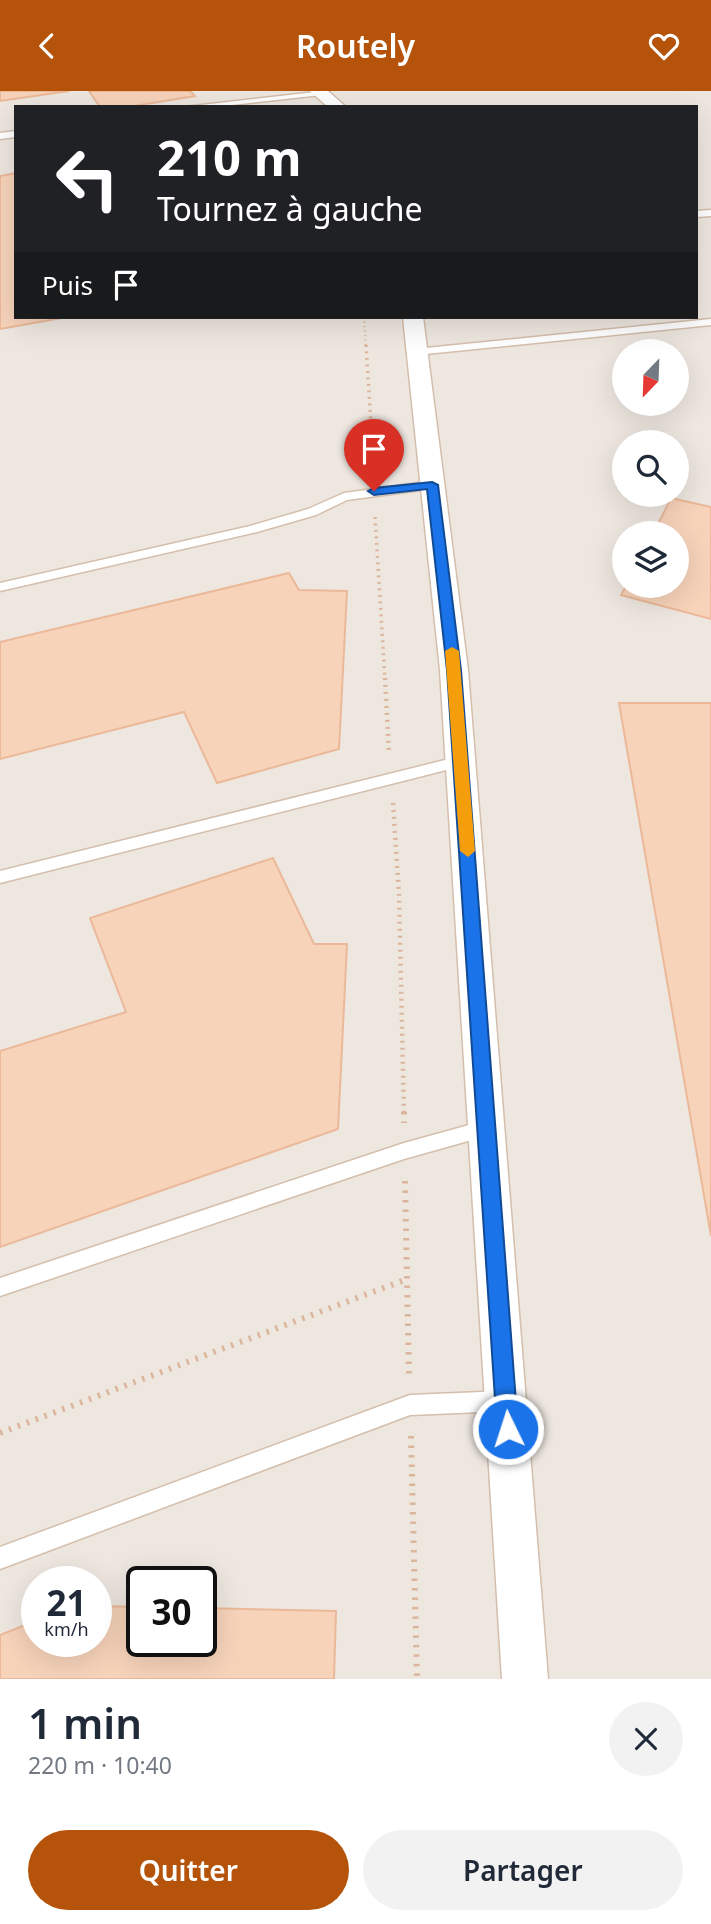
<!DOCTYPE html>
<html lang="fr">
<meta charset="utf-8">
<style>
body{margin:0;font-family:"Noto Sans",sans-serif;background:#f2f2f3;color:#1f2937;height:100vh;display:flex;flex-direction:column;font-size:26px;white-space:nowrap}
*{box-sizing:border-box;margin:0}
p{font-size:23px;color:#747a83}
.icon{flex:none;width:38px;height:38px;fill:none;stroke:currentColor;stroke-width:2;stroke-linecap:round;stroke-linejoin:round}
.map{position:relative;height:1588px;overflow:hidden}
.panel{display:flex;flex-direction:column;background:#fff;flex:1}
.panel>*{flex:none}
.hud{position:absolute;left:14px;top:14px;width:684px;height:214px;border-radius:0px;box-shadow:0 7px 28px #0002;background:#202124;color:#fff;overflow:hidden}
.needle{width:46px;rotate:203deg}
.fabs{position:absolute;left:612px;top:248px;display:grid;gap:14px}
.fabs a{display:grid;place-items:center;width:77px;height:77px;border-radius:50%;background:#fff;box-shadow:0 7px 28px #0002;font-size:35px}
.speed{position:absolute;left:21px;top:1475px;display:flex;gap:14px;font-size:35px;font-weight:700;text-align:center}
.speed>*{display:grid;place-content:center;width:91px;height:91px;border-radius:50%;background:#fff;box-shadow:0 7px 28px #0002;line-height:1}
.speed small{font-size:18px;font-weight:400}
.speed .limit{border:4px solid #111;border-radius:10px;background:#fff;color:#111}
.pin{position:absolute;display:grid;place-items:center;width:60px;height:60px;color:#fff;margin:-72px -30px;border-radius:50% 50% 50% 0;rotate:-45deg;box-shadow:0 0 7px #0007}
.pin .icon{rotate:45deg}
.me{position:absolute;width:77px;margin:-38px;rotate:356deg;stroke-linejoin:round;filter:drop-shadow(0 0 5px #0008)}
.turn{display:flex;align-items:center;gap:24px;height:147px;padding:0 28px;font-size:32px}
.turn .icon{width:91px;height:91px;stroke-width:2.5}
.turn b{display:block;font-size:49px;line-height:60px}
.then{display:flex;align-items:center;height:66px;padding:0 28px;background:#0003;gap:14px;font-size:26px}
.round{display:grid;place-items:center;flex:none;width:74px;height:74px;border-radius:37px;background:#f2f2f3}
.headline{display:flex;align-items:center;justify-content:space-between;height:119px;padding:0 28px}
h1{font-size:42px;font-weight:600;line-height:52px}
.action{display:flex;gap:14px;margin-top:auto;padding:14px 28px}
.action a{flex:1;height:80px;border-radius:42px;background:#b45309;color:#fff;font-size:28px;font-weight:600;line-height:80px;text-align:center}
.action a+a{background:#f2f2f3;color:#1f2937}
header{display:flex;justify-content:space-between;align-items:center;height:91px;padding:0 28px;background:#b45309;color:#fff;font-size:32px;font-weight:600}
.map>svg:first-child{display:block}
</style>
<header><svg class="icon" aria-label="back" viewBox="0 0 24 24"><path d="M15 5l-7 7 7 7"/></svg>Routely<svg class="icon" aria-label="heart" viewBox="0 0 24 24"><path d="M12 20l-8-8c-3-5 5-10 8-4 3-6 11-1 8 4z"/></svg></header>
<div class="map">
<svg width="711" height="1588" viewBox="0 0 711 1588">
<rect width="100%" height="100%" fill="#fef5e5"/>
<!-- industrial -->
<path fill="#eee7e0" fill-rule="evenodd" d="M 0,0 L 711,0 L 711,1588 L 0,1588 ZM 16,16 L 696,16 L 696,226 L 16,226 ZM 625,261 L 677,261 L 677,313 L 625,313 ZM 625,352 L 677,352 L 677,404 L 625,404 ZM 625,443 L 677,443 L 677,495 L 625,495 ZM 37,1491 L 96,1491 L 96,1550 L 37,1550 ZM 142,1491 L 201,1491 L 201,1550 L 142,1550 Z"/>
<!-- building -->
<g fill="#f7d3ba" stroke="#ebb999" stroke-width="2">
<polygon points="0,0 69,0 0,10"/>
<polygon points="89,0 190,0 195,5 128,16 100,16"/>
<polygon points="16,82 16,226 67,226 0,238 0,85"/>
<polygon points="671,407 711,416 711,528 621,504 626,495 677,495 677,443 653,443"/>
<polygon points="289,482 299,499 347,500 339,658 217,692 184,621 0,668 0,551"/>
<polygon points="619,612 711,612 711,1145"/>
<polygon points="273,767 314,853 347,853 338,1038 0,1156 0,960 126,921 90,827"/>
<polygon points="35,1513 37,1550 96,1550 96,1515 142,1516 142,1550 201,1550 201,1517 336,1520 334,1588 0,1588 0,1544 33,1531"/>
</g>
<g fill="none" stroke-linecap="round" stroke-linejoin="round">
<defs>
<g id="service">
<polygon points="324,0 321,4 214,16 184,16"/>
<polygon points="16,40 16,46 0,48 0,42"/>
<polygon points="711,119 711,125 696,126 696,120"/>
<polygon points="711,228 711,234 416,264 411,261 416,258"/>
<polygon points="432,390 436,391 436,397 347,409 316,424 257,441 0,500 0,492 250,435 308,418 344,402"/>
<polygon points="461,665 468,670 466,674 0,792 0,780"/>
<polygon points="487,1029 493,1031 496,1037 493,1043 404,1068 0,1205 0,1187 404,1052"/>
<polygon points="506,1300 513,1303 516,1310 513,1317 506,1320 410,1324 0,1478 0,1456 410,1304"/>
</g>
<g id="minor">
<polygon points="310,0 328,0 346,16 328,16"/>
<polygon points="403,226 423,226 468,579 548,1588 502,1588 440,579"/>
</g>
</defs>
<!-- service casing -->
<use href="#service" stroke="#d4beac" stroke-width="3"/>
<!-- minor casing -->
<use href="#minor" stroke="#d4beac" stroke-width="3"/>
<!-- path-far3 -->
<polyline stroke="#dcb69c" stroke-width="2.5" stroke-dasharray="1 3.5" stroke-linecap="butt" points="364,226 366,256"/>
<!-- path-far2 -->
<g stroke="#dcb69c" stroke-width="3.5" stroke-dasharray="2 4.5" stroke-linecap="butt">
<polyline points="366,254 374,379"/>
<polyline points="375,426 385,589"/>
</g>
<!-- path-far1 -->
<g stroke="#dcb69c" stroke-width="4.5" stroke-dasharray="2 5" stroke-linecap="butt">
<polyline points="385,587 389,662"/>
<polyline points="393,712 399,803 404,1023"/>
</g>
<!-- path -->
<g stroke="#dcb69c" stroke-width="6" stroke-dasharray="2.5 7" stroke-linecap="butt">
<polyline points="404,1021 404,1032"/>
<polyline points="405,1090 409,1284"/>
<polyline points="0,1342 407,1188"/>
<polyline points="411,1345 417,1588"/>
</g>
<!-- service -->
<use href="#service" fill="#fff" fill-rule="evenodd"/>
<!-- minor -->
<use href="#minor" fill="#fff" fill-rule="evenodd"/>
</g>
<!-- route -->
<polygon fill="#1a73e8" stroke="#114b97" stroke-width="2" points="432,391 438,394 461,579 518,1338 515,1345 508,1348 500,1345 497,1338 447,579 427,398 374,404 368,400 374,397"/>
<!-- slow -->
<polygon fill="#f59e0b" points="452,556 459,560 475,760 468,766 460,760 445,560"/>
</svg>
<div class="fabs">
<a><svg class="needle" viewBox="-14 -14 28 28"><path d="M0-13l5 13h-10z" fill="#e53935"/><path d="M0 13l5-13h-10z" fill="#747a83"/></svg></a>
<a><svg class="icon" aria-label="search" viewBox="0 0 24 24"><circle cx="10" cy="10" r="6"/><path d="M15 15l6 6"/></svg></a>
<a><svg class="icon" aria-label="layers" viewBox="0 0 24 24"><path d="M12 4l9 5-9 5-9-5zM3 14l9 5 9-5"/></svg></a>
</div>
<div class="speed"><div>21<small>km/h</small></div><div class="limit">30</div></div>
<div class="pin" style="left:374px;top:400px;background:#d93025"><svg class="icon" aria-label="arrive" viewBox="0 0 24 24"><path d="M6 21V4h12l-3 4 3 4H6"/></svg></div>
<svg class="me" style="left:508px;top:1338px" viewBox="-20 -20 40 40"><circle r="17" fill="#1a73e8" stroke="#fff" stroke-width="3"/><path d="M0-11L8 9 0 5-8 9z" fill="#fff"/></svg>
<div class="hud">
<div class="turn"><svg class="icon" aria-label="left" viewBox="0 0 24 24"><path d="M17 20v-9H6M10 6l-5 5 5 5"/></svg><div><b>210 m</b>Tournez à gauche</div></div>
<div class="then">Puis<svg class="icon" aria-label="arrive" viewBox="0 0 24 24"><path d="M6 21V4h12l-3 4 3 4H6"/></svg></div>
</div>
</div>
<section class="panel">
<div class="headline"><div><h1>1 min</h1><p>220 m · 10:40</p></div><a class="round"><svg class="icon" aria-label="close" viewBox="0 0 24 24"><path d="M6 6l12 12M18 6L6 18"/></svg></a></div>
<div class="action"><a>Quitter</a><a>Partager</a></div>
</section>
